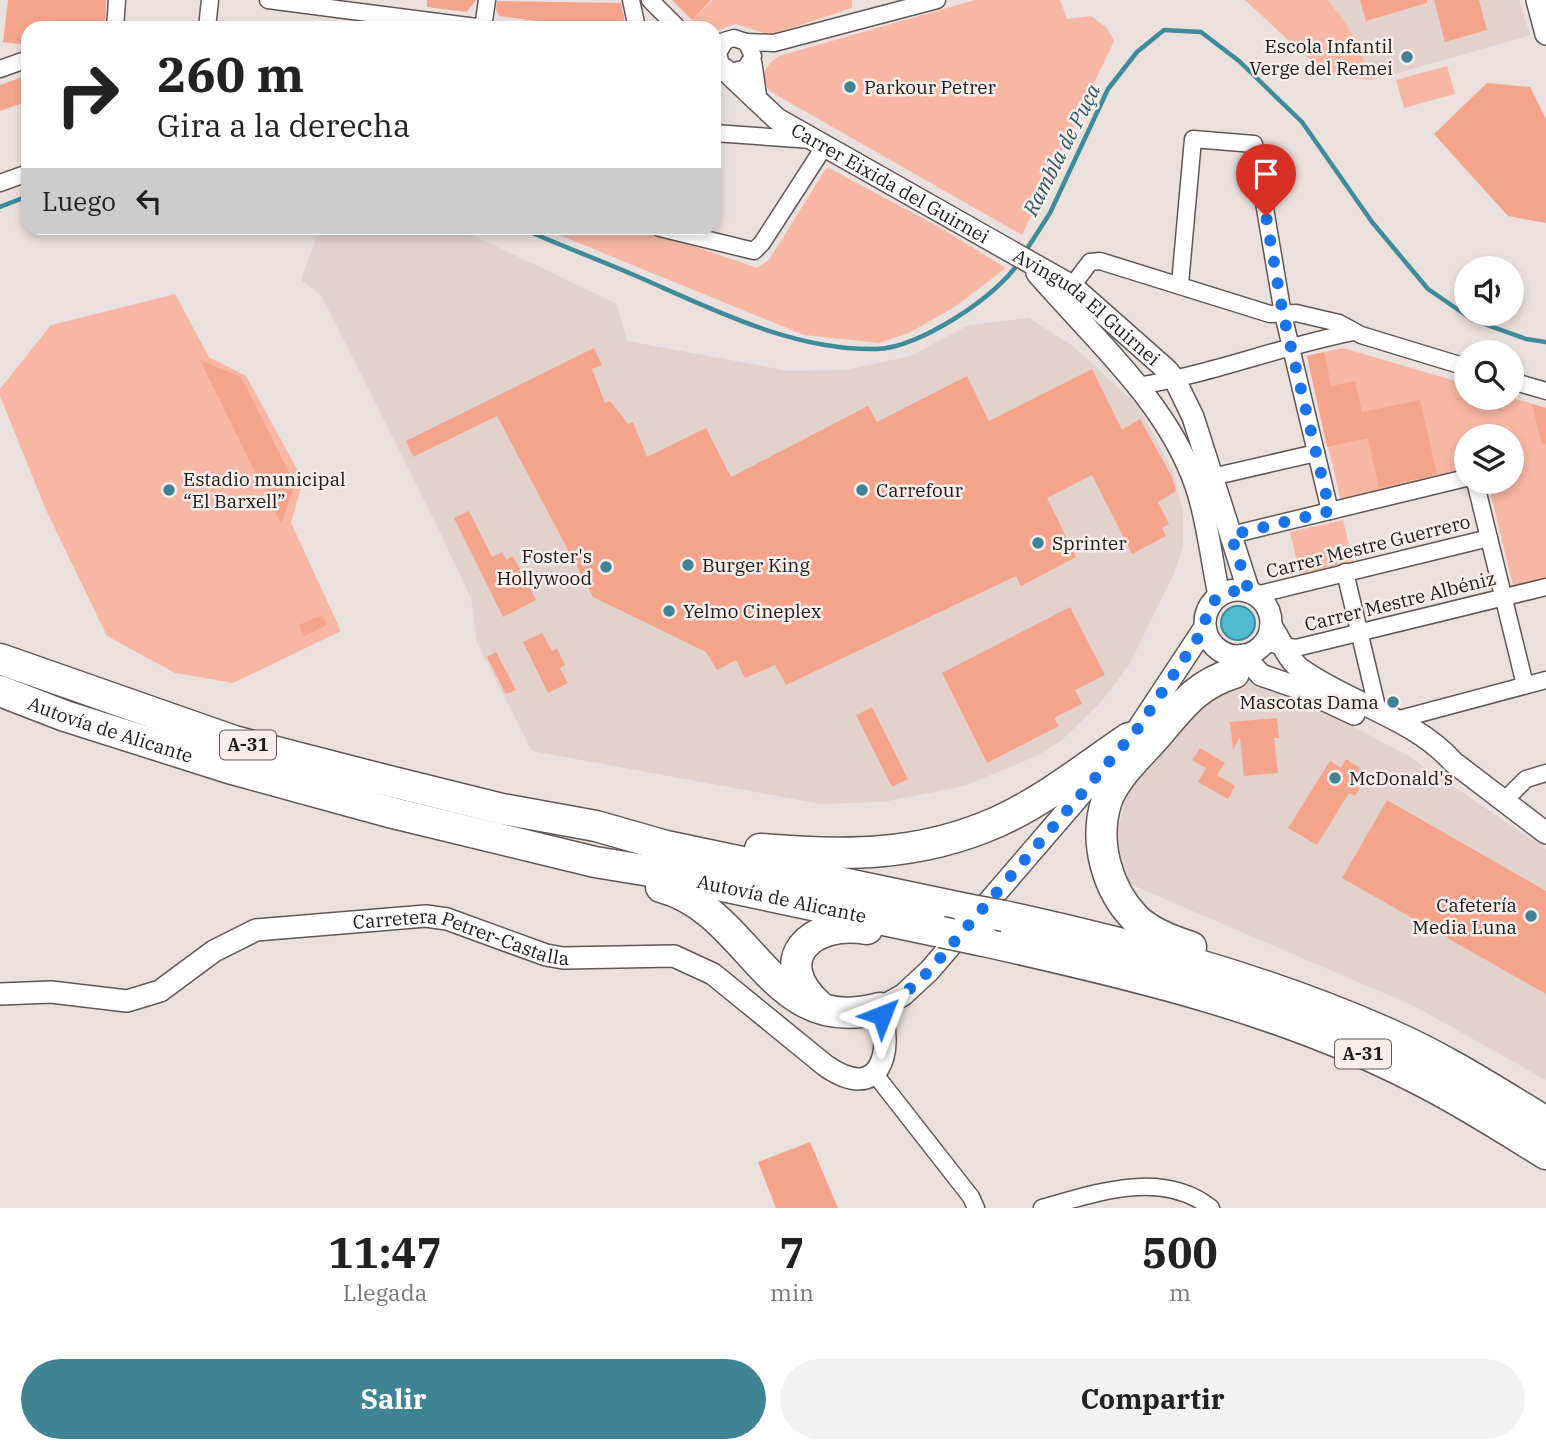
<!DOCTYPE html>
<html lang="es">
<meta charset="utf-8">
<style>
body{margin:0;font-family:"IBM Plex Serif",serif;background:#f2f2f2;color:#222;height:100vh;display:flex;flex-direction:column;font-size:26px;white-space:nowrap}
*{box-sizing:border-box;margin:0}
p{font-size:23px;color:#767676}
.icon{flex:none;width:38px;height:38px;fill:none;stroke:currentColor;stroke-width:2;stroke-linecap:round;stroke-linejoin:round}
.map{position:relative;height:1208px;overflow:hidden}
.drawer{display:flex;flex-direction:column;background:#fff;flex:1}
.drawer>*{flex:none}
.banner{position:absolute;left:21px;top:21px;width:700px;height:214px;border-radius:21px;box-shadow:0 4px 10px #0003;background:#fff;color:#222;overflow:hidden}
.buttons{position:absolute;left:1454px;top:256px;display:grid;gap:14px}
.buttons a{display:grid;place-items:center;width:70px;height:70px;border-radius:50%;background:#fff;box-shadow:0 4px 10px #0003;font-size:35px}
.pin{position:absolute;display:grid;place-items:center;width:60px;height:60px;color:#fff;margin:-72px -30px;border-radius:50% 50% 50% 0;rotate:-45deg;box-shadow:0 0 7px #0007}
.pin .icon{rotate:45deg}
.me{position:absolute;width:77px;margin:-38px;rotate:45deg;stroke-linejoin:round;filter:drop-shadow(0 0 5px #0008)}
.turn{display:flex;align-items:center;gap:24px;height:147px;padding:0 21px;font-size:32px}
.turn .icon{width:91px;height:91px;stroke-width:2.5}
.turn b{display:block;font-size:49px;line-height:60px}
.then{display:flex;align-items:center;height:66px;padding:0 21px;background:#0003;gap:14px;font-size:26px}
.eta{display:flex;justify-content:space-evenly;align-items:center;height:119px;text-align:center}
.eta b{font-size:42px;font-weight:800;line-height:49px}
.button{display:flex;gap:14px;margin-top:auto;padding:14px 21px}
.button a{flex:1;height:80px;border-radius:42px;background:#408493;color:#fff;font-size:28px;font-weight:800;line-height:80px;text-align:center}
.button a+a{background:#f2f2f2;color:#222}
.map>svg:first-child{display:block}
</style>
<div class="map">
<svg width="1546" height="1208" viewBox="0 0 1546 1208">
<rect width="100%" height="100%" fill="#eae0dd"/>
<!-- built -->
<g fill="#e3d2cc">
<polygon points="1328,0 1519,0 1530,35 1374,80 1346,23"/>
<polygon points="320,228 458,228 617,304 627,341 789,371 846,370 910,356 969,325 1029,318 1073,346 1137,405 1173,471 1183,511 1183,546 1174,574 1129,665 1101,702 1063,739 1037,756 964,786 883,802 821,804 532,751 477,643 471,598 437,526 321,295 301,280"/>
<polygon points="1246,670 1407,755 1546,849 1546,1080 1414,1006 1130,884 1115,838 1131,783 1200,701"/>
</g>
<!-- green -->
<g fill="#f7b7a4">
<polygon points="713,0 852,0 852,8 770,35 736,24 714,31 714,28 702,28 692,20"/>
<path d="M 975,0 L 1060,0 L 1067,19 L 1091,16 L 1107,28 L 1114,41 L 1022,235 L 771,92 C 757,77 765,66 779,56 Z"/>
<polygon points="1245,0 1328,0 1346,23 1374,80 1334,76 1314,64"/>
<polygon points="1447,66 1455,94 1404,108 1396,80"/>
<polygon points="827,167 939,227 1006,268 953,308 909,333 879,343 804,335 542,228 628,228 662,235 757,268 769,260"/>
<polygon points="175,294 209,357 246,376 303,480 291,523 341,631 233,683 175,673 107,636 46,510 0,396 0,389 51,325"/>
<polygon points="1343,348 1466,384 1466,397 1510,397 1546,408 1546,578 1513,586 1489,487 1487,481 1512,481 1512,436 1466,436 1466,473 1341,501 1307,356"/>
<polygon points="1343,520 1353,563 1300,575 1290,532"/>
</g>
<!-- water -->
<circle fill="#4fbbd1" stroke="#408b9a" stroke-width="2" cx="1238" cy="623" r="17"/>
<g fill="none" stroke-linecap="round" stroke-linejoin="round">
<!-- stream -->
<g stroke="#408b9a" stroke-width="4.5">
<polyline points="0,207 28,196"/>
<path d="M 521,228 C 559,245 597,259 634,275 C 710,308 792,351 877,349 C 917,349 998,296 1019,262"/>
<polyline points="1025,252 1050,213 1108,89 1137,52 1164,30 1201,32 1239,61 1302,122 1372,222 1428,289 1473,320 1526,339 1546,342"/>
</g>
</g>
<!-- building -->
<g fill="#f5a48c">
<polygon points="8,0 106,0 105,28 28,28 28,45 3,42"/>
<polygon points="427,0 476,0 467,12 427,7"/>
<polygon points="672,0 711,0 692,20"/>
<polygon points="1360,0 1427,0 1427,3 1366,21"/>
<polygon points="1434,0 1479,0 1487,30 1445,42"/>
<polygon points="497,1 621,3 626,28 590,28 499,16 496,10"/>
<polygon points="28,75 28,101 0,111 0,85"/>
<polygon points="1487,83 1530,87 1546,119 1546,223 1508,216 1434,134"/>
<polygon points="594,348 602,365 592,369 605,403 610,401 628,424 633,422 647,457 706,428 731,477 868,406 877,422 967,376 989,421 1092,369 1122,430 1140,419 1172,477 1176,491 1158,502 1169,524 1162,528 1166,536 1132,554 1092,475 1047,498 1076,557 1021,586 1016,576 786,685 775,665 745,678 736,660 717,670 706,652 593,597 497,416 413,457 406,441"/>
<polygon points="1324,352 1331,386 1355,381 1362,412 1420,400 1437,474 1379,488 1368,438 1327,447 1307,356"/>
<polygon points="200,360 241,377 295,485 281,524"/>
<polygon points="1532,404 1546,408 1546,444 1542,445"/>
<polygon points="469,511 492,557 502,552 506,560 513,556 536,600 503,617 454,518"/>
<polygon points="1070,607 1105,675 1075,690 1082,704 1054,718 1059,726 987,763 942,673"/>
<polygon points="322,615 327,625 304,636 299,625"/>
<polygon points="542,633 552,651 557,648 565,665 560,668 568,683 548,693 523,642"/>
<polygon points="496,652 516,690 506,694 487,657"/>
<polygon points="872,707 908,779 892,787 856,715"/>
<polygon points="1277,718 1279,738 1274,738 1278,773 1244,776 1240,737 1233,750 1230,722"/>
<polygon points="1200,748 1225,763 1217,775 1235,786 1228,799 1198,782 1206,768 1192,760"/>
<polygon points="1346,759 1369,774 1355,796 1349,793 1317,845 1288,828 1330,761 1341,768"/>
<polygon points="1387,800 1546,891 1546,994 1342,878"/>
<polygon points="810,1142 838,1208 776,1208 758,1162"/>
</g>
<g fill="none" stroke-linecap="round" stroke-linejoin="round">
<defs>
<g id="minor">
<polyline points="268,0 484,28"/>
<polyline points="631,0 637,28"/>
<polyline points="650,0 678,28"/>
<polyline points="115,28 117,0"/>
<polyline points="207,28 210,0"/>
<polyline points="483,28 487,0"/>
<polyline points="746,42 774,43 937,0"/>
<polyline points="714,44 734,38 746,42 753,56 747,68 730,72 721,65 718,53 724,43"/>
<polyline points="0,69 28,59"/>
<polyline points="714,133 812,140"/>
<polyline points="0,183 28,173"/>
<polyline points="660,228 754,251 762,243 824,147"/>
<polyline points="1180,284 1193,139 1254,144 1283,314 1330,511"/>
<polyline points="1072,286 1090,262 1100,261 1270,314 1296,313 1339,323 1361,335 1466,367"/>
<polyline points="1512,381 1546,391"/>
<path d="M 1138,386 C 1212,374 1281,346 1354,332"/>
<polyline points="1212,477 1316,453"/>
<polyline points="1475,481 1525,685"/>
<polyline points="1231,535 1466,478"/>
<polyline points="1345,572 1378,711"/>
<polyline points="1256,595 1489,538"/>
<polyline points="1264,643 1296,648 1546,587"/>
<polyline points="1396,720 1546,680"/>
<polyline points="1505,800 1526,779 1546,773"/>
<polyline points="874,1073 971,1197 976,1208"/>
<path d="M 1042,1208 C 1096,1193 1162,1169 1211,1208"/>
</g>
<g id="tertiary">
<polyline points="1537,0 1546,34"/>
<polyline points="751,64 756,99"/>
<path id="s1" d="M 724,69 L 777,119 L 1072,286 L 1167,370 L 1175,380 L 1193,417 L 1249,592"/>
<path d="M 1037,273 C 1094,339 1167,402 1196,486 C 1208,521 1211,559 1219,595"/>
<circle cx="1238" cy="623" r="33"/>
<path d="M 1271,626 C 1281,640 1288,661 1302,670 C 1350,704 1414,718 1453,762 L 1546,833"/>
<polyline points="1243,655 1261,675 1299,688 1354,714"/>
<path id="s2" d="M 0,994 L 51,992 L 127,1001 L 160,991 L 214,951 L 256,930 L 426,916 L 447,919 L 546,955 L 563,958 L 674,956 L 713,974 L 826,1066 C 880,1103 894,1053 880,1008 L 903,995 L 929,971 L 1139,727 L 1205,627"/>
</g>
<g id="motorway">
<polyline points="0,659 234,741 377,778 502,809 596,826 666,846 966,909"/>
<path id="s3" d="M 0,691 L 65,716 L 229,768 L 393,813 L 595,862 L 656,872 L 941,932"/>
<path d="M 760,849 C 843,856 918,857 997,822 C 1044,801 1086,767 1129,738"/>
<path d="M 661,887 C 752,911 770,1039 880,1008"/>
<path d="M 1004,916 C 1136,945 1265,979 1389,1034 C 1444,1058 1495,1091 1546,1122"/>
<path d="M 984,941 C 1132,974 1282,1009 1418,1079 C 1462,1101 1504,1128 1546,1154"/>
<path d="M 1191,947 C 1172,941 1149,932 1135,918 C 1107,889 1094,842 1106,803 C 1114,777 1140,755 1157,735 C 1182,706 1196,685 1234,673"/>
<path d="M 819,1006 C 768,960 811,919 867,929"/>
</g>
</defs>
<!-- minor casing -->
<use href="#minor" stroke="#605856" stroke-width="19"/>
<!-- tertiary casing -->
<use href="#tertiary" stroke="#605856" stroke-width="24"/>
<!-- motorway casing -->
<use href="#motorway" stroke="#605856" stroke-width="33"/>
<!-- minor -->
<use href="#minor" stroke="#fff" stroke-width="16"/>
<!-- tertiary -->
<use href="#tertiary" stroke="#fff" stroke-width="21"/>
<!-- motorway -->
<use href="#motorway" stroke="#fff" stroke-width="30"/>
<defs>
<g id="motorway-bridge">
<polyline points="966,909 1004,916"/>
<polyline points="941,932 984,941"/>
</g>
</defs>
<!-- motorway-bridge casing -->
<use href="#motorway-bridge" stroke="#605856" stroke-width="33" stroke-linecap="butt"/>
<!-- motorway-bridge -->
<use href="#motorway-bridge" stroke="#fff" stroke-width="30"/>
</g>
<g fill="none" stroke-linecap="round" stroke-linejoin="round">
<!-- route -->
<path stroke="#1a73e8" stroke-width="12" stroke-dasharray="0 21.6" d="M 882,1015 L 880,1008 L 903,995 L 929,971 L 1139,727 L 1205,627 C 1205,601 1224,587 1249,592 L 1231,535 L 1330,511 L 1283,314 L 1266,216"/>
</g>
<!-- markers -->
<g fill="#408493" stroke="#f7edea" stroke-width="2.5">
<circle cx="1407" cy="57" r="7"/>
<circle cx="850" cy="87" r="7"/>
<circle cx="169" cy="490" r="7"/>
<circle cx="862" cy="490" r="7"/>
<circle cx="1038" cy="543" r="7"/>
<circle cx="688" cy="565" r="7"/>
<circle cx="606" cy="567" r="7"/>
<circle cx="669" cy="611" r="7"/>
<circle cx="1393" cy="702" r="7"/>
<circle cx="1335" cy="778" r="7"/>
<circle cx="1531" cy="916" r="7"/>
</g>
<g text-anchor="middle" stroke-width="5" stroke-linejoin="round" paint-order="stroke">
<!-- shield labels -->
<g fill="#f7edea" stroke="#5e5958" stroke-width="2">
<rect x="220" y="730.5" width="56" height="29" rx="5"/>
<rect x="1335" y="1039.5" width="56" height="29" rx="5"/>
</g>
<g font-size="18" font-weight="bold" fill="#1d1a19">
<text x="248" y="751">A-31</text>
<text x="1363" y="1060">A-31</text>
</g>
<!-- poi labels -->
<g font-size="19" fill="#1d1a19" stroke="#f7edea" text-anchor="start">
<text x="1393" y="53" text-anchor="end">Escola Infantil<tspan x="1393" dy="22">Verge del Remei</tspan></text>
<text x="864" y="94">Parkour Petrer</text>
<text x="183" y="486">Estadio municipal<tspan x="183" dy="22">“El Barxell”</tspan></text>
<text x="876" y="497">Carrefour</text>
<text x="1052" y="550">Sprinter</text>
<text x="592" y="563" text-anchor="end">Foster's<tspan x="592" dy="22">Hollywood</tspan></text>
<text x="702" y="572">Burger King</text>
<text x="683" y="618">Yelmo Cineplex</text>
<text x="1379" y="709" text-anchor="end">Mascotas Dama</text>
<text x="1349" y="785">McDonald's</text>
<text x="1517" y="912" text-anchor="end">Cafetería<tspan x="1517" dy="22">Media Luna</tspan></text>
</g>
<!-- street labels -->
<g font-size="19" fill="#1d1a19" stroke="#f7edea">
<text dy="7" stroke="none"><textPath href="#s1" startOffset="203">Carrer Eixida del Guirnei</textPath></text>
<text dy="7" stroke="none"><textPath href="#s1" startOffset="436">Avinguda El Guirnei</textPath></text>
<text transform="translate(1368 546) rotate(-14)" y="7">Carrer Mestre Guerrero</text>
<text transform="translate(1400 601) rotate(-14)" y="7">Carrer Mestre Albéniz</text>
<text dy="7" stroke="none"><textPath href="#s3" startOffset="117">Autovía de Alicante</textPath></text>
<text dy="7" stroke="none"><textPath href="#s3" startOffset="810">Autovía de Alicante</textPath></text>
<text dy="7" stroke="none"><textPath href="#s2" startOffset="485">Carretera Petrer-Castalla</textPath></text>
</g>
<!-- water labels -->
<g font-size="21" font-style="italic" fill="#2b5964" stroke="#f7edea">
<text transform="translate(1062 150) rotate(-63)" y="7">Rambla de Puça</text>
</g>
</g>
</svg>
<div class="buttons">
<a><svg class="icon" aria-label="sound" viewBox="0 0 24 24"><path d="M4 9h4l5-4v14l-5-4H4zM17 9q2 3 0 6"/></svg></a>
<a><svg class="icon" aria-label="search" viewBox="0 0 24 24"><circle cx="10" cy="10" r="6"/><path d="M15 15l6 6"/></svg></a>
<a><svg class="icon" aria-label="layers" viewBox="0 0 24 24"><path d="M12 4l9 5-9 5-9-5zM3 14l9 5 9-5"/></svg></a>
</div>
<div class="pin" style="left:1266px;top:216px;background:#d93025"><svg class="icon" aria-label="arrive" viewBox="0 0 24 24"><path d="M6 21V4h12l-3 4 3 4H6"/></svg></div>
<svg class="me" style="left:882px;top:1015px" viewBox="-20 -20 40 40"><path d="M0-17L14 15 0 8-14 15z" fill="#1a73e8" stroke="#fff" stroke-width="4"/></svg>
<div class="banner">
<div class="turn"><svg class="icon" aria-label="right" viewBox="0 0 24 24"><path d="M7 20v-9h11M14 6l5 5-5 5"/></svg><div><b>260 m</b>Gira a la derecha</div></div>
<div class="then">Luego<svg class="icon" aria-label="left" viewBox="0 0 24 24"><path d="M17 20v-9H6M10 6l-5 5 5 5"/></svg></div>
</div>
</div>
<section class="drawer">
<div class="eta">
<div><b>11:47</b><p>Llegada</p></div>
<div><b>7</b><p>min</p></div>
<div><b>500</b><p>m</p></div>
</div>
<div class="button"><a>Salir</a><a>Compartir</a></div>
</section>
